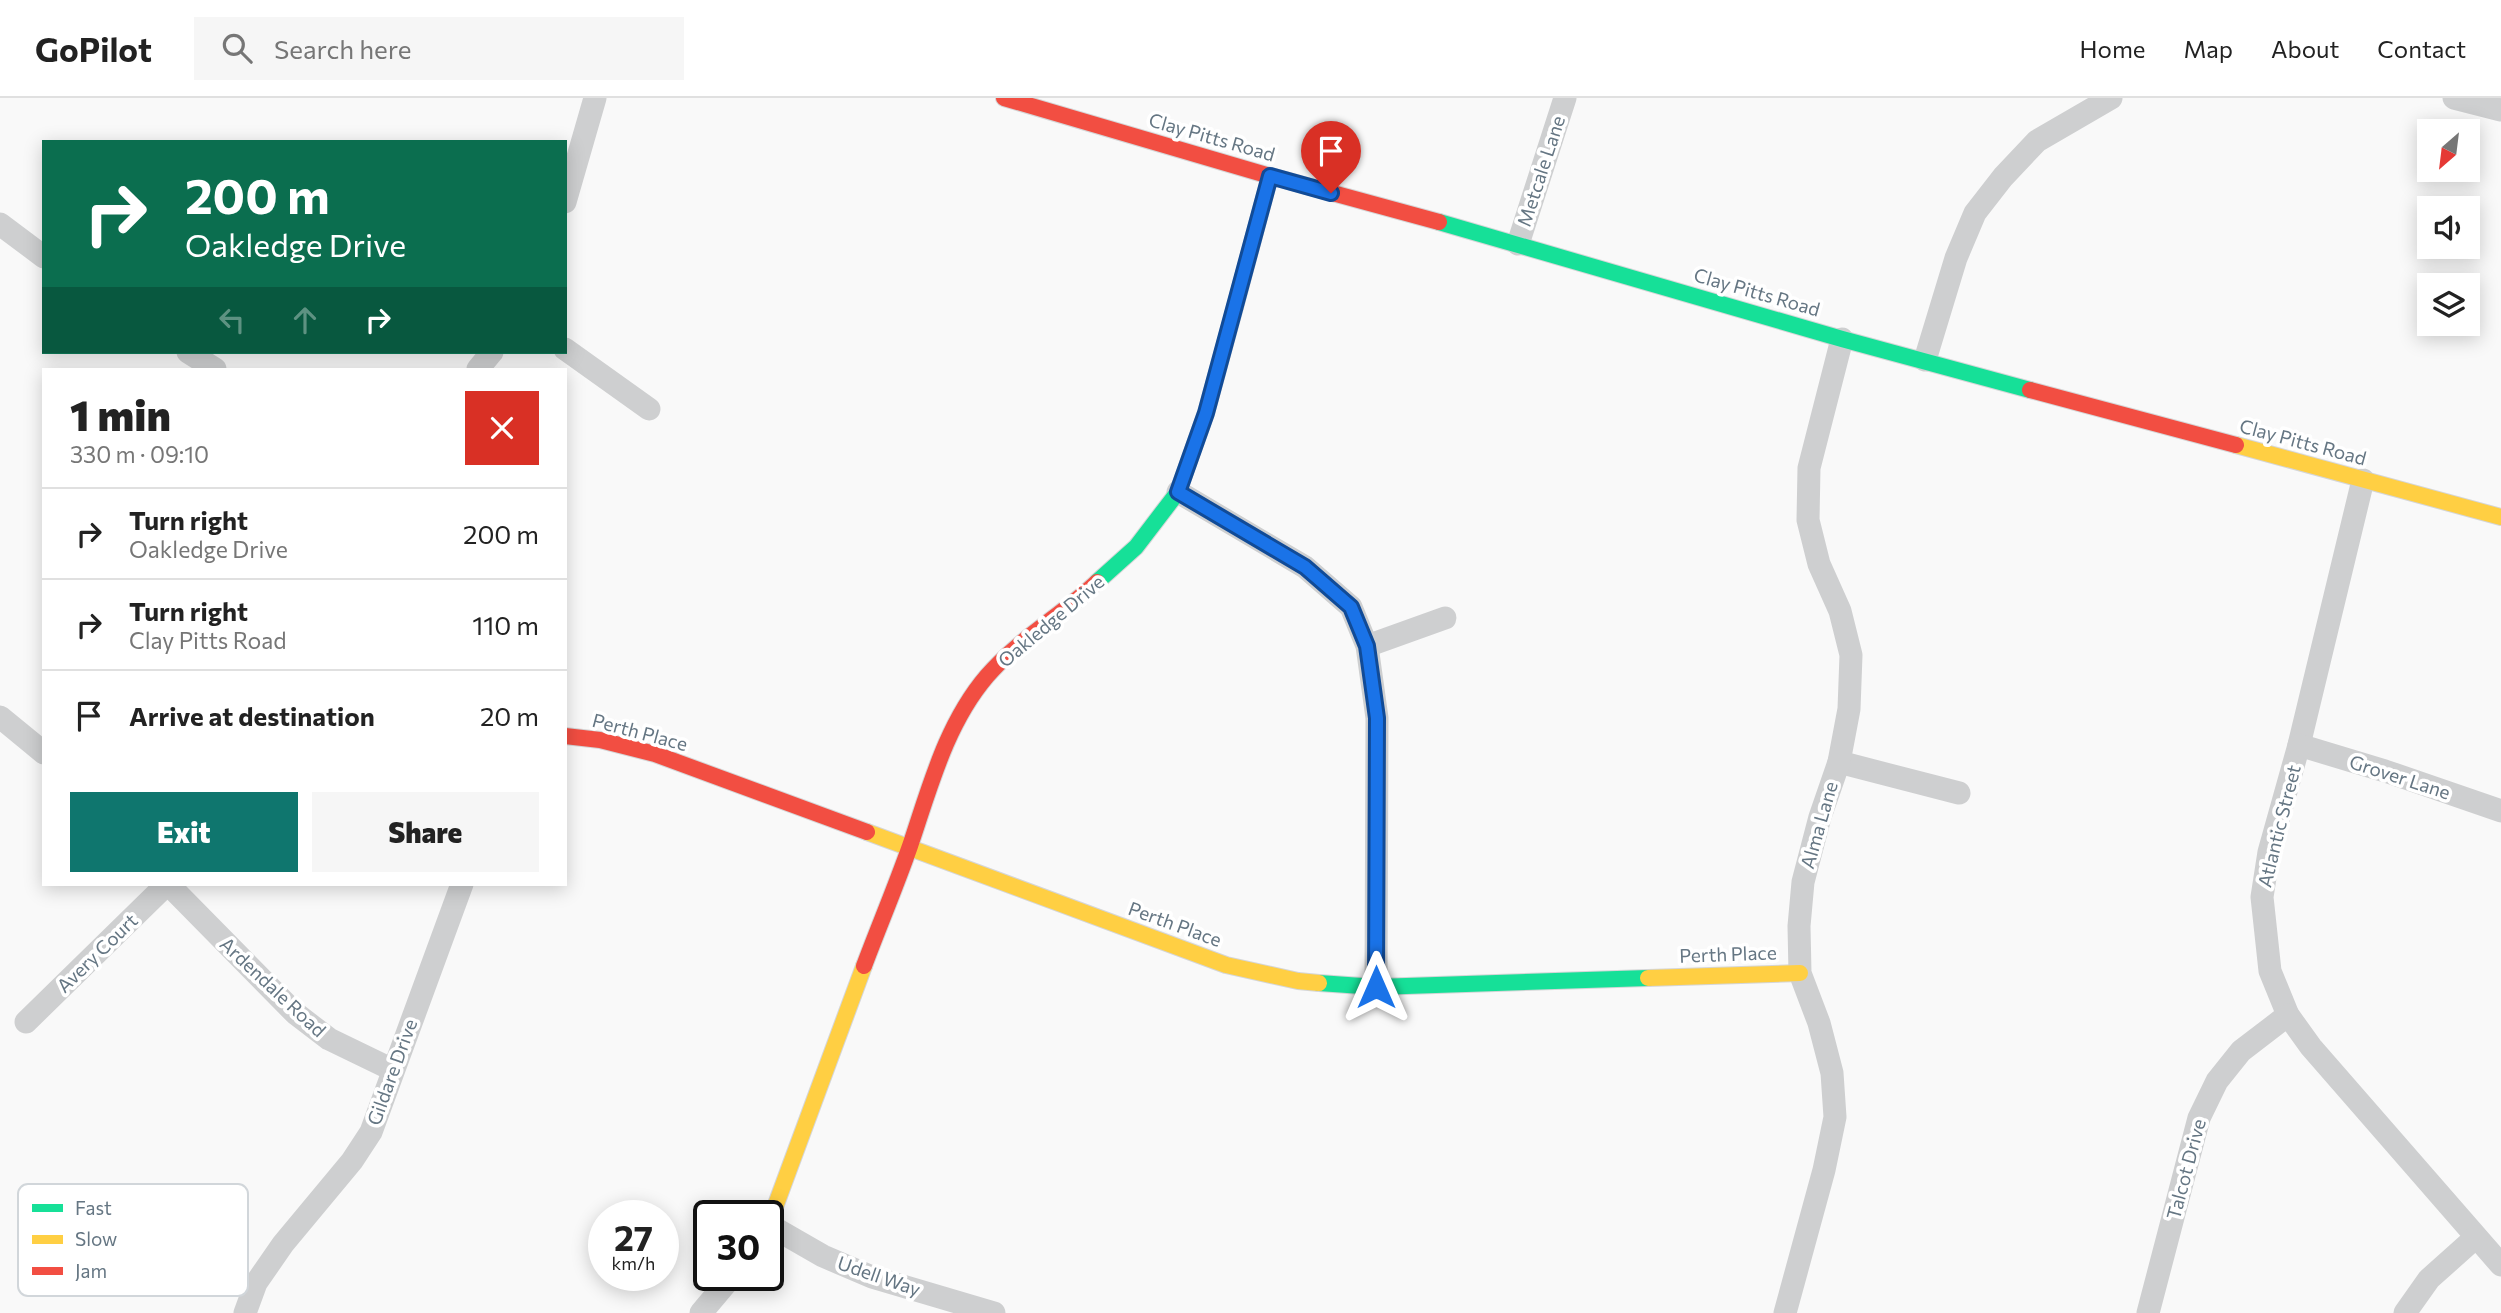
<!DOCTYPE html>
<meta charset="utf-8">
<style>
body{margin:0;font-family:Commissioner,sans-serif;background:#f6f6f6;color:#222;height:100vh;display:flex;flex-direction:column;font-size:26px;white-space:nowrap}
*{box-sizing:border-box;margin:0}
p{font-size:23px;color:#767676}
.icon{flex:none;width:38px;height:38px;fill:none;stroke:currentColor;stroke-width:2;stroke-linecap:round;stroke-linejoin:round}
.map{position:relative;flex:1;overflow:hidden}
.side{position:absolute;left:42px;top:270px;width:525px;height:518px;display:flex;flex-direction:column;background:#fff;border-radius:0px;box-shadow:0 4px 18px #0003}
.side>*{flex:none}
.top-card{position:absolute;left:42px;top:42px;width:525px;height:214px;border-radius:0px;box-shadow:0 4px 18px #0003;background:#0b6e4f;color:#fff;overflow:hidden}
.needle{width:46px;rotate:208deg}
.buttons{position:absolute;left:2417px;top:21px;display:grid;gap:14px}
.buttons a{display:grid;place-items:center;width:63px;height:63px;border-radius:0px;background:#fff;box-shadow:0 4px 18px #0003;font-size:35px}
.speed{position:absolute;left:588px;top:1102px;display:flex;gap:14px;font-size:35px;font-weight:700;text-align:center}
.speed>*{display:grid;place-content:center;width:91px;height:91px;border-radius:50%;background:#fff;box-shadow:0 4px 18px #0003;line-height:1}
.speed small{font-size:18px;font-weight:400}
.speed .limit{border:4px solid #111;border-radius:10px;background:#fff;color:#111}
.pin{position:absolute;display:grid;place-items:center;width:60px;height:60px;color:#fff;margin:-72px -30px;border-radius:50% 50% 50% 0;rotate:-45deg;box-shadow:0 0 7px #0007}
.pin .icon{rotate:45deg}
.me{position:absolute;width:77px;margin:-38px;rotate:0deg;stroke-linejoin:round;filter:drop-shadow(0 0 5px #0008)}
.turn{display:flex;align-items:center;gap:24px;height:147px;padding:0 28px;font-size:32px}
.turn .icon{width:91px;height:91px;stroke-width:2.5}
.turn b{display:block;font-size:49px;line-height:60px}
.lanes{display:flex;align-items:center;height:66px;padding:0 28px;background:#0003;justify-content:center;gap:35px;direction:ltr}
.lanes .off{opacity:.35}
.round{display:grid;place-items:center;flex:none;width:74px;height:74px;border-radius:0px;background:#f6f6f6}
.overview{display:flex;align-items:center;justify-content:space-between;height:119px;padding:0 28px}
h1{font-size:42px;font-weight:800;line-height:52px}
.action{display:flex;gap:14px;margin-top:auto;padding:14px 28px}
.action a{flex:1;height:80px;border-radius:0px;background:#0f766e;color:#fff;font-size:28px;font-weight:800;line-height:80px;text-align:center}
.action a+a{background:#f6f6f6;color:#222}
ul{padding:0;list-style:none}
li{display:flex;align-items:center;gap:21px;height:91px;padding:0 28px;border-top:2px solid #e0e0e0}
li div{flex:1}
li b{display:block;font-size:26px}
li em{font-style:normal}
header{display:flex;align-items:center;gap:42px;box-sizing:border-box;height:98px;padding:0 35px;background:#fff;border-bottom:2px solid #e0e0e0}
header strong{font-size:33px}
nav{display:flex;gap:38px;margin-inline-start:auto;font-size:24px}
.search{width:490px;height:63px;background:#f6f6f6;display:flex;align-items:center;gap:18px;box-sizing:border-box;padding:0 24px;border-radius:0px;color:#767676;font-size:26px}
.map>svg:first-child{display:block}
</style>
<header>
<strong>GoPilot</strong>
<div class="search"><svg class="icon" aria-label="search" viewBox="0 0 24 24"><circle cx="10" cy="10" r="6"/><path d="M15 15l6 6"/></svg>Search here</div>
<nav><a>Home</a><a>Map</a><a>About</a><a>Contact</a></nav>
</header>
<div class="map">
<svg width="2501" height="1215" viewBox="0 0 2501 1215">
<rect width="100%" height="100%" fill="#f9f9f9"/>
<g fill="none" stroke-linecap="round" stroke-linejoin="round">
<defs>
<g id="fast">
<polyline points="1439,124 1842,241 2030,292"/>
<polyline points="1097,484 1136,449 1178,394 1206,315 1235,209"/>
<polyline points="1319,885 1376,889 1648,880"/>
</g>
<g id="slow">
<polyline points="1235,209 1270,78"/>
<polyline points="2236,347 2501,419"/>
<polyline points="867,734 1226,867 1298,883 1319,885"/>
<polyline points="1648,880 1800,875"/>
<polyline points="768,1128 864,868"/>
</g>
<g id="jam">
<polyline points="1004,0 1270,78 1439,124"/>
<polyline points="2030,292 2236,347"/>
<polyline points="565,638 600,642 655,656 867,734"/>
<path d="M 864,868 C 879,828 896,788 910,748 C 930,689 946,626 987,578 C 1019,541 1062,517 1097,484"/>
</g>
</defs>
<!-- fast casing -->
<use href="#fast" stroke="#d5d6d7" stroke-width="18"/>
<!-- slow casing -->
<use href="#slow" stroke="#d5d6d7" stroke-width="18"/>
<!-- jam casing -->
<use href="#jam" stroke="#d5d6d7" stroke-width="18"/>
<!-- street -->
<g stroke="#cecfd0" stroke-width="23">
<polyline points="2454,0 2501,12"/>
<polyline points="565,104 595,0"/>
<polyline points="0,126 44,159"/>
<polyline points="1518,146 1565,0"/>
<polyline points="565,251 649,311"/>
<polyline points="188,254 215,271"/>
<polyline points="1925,262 1956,160 1975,115 2003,79 2037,43 2111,0"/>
<polyline points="478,271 492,254"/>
<polyline points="2363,382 2299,647 2269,754 2262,799 2270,873 2288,917 2311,949 2501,1167"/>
<polyline points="1178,394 1305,469 1351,509 1367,548 1377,620 1376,889"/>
<polyline points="1367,548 1445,520"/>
<polyline points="0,619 44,655"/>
<polyline points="2299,647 2385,673 2501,713"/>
<polyline points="1839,664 1959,695"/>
<polyline points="168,786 295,915 329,941 393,972"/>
<polyline points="26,924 167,786"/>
<polyline points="769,1127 823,1158 872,1179 994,1215"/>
<polyline points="245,1215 256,1185 283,1146 352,1063 371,1034 462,786"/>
<polyline points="701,1215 732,1178"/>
<polyline points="1785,1215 1824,1072 1835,1019 1832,975 1819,925 1800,875 1799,828 1803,784 1820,719 1839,664 1849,611 1851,557 1840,513 1819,466 1808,422 1809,370 1842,241"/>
<polyline points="2148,1215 2199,1020 2217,983 2241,953 2288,917"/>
<polyline points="2405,1215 2429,1181 2476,1139"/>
</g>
<!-- fast -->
<use href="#fast" stroke="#16e098" stroke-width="16"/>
<!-- slow -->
<use href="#slow" stroke="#ffcf43" stroke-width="16"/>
<!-- jam -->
<use href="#jam" stroke="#f24e42" stroke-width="16"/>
</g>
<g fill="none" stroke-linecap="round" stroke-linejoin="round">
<defs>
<polyline id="route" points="1331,95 1270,78 1206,315 1178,394 1305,469 1351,509 1367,548 1377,620 1376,889"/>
</defs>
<!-- route casing -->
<use href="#route" stroke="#114b97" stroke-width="18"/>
<!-- route -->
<use href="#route" stroke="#1a73e8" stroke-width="12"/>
</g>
<g text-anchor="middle" stroke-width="7" stroke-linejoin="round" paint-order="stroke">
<!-- street labels -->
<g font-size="19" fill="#657683" stroke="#fff">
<text transform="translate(1212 39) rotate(16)" y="7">Clay Pitts Road</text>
<text transform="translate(1541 73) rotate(-72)" y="7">Metcale Lane</text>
<text transform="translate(1757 194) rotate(16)" y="7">Clay Pitts Road</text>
<text transform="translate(2303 344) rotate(15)" y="7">Clay Pitts Road</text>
<text transform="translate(1051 523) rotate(-40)" y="7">Oakledge Drive</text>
<text transform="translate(640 634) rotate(15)" y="7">Perth Place</text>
<text transform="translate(2400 679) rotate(18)" y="7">Grover Lane</text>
<text transform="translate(1819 727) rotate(-74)" y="7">Alma Lane</text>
<text transform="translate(2279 728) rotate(-76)" y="7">Atlantic Street</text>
<text transform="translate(1175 826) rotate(20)" y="7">Perth Place</text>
<text transform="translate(97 855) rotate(-44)" y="7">Avery Court</text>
<text transform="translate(1728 856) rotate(-2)" y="7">Perth Place</text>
<text transform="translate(273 889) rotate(43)" y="7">Ardendale Road</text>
<text transform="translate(392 974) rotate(-70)" y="7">Gildare Drive</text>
<text transform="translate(2186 1071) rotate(-75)" y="7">Talcot Drive</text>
<text transform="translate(879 1178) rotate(19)" y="7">Udell Way</text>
</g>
</g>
<!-- legend -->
<rect x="18" y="1086" width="230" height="112" rx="10" fill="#fff" stroke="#d1d6da" stroke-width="2"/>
<rect x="32" y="1106" width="31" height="8" fill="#16e098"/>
<rect x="32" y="1137" width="31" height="9" fill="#ffcf43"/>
<rect x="32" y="1169" width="31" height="8" fill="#f24e42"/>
<g font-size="19" fill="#657683">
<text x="75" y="1117">Fast</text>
<text x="75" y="1148">Slow</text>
<text x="75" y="1180">Jam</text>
</g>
</svg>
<div class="buttons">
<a><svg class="needle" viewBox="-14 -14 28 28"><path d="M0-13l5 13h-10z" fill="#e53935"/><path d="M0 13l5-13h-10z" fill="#767676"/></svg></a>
<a><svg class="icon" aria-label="sound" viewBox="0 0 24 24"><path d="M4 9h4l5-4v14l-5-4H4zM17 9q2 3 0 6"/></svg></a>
<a><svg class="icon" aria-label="layers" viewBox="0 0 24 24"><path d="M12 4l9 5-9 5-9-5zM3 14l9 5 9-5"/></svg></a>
</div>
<div class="speed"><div>27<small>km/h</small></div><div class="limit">30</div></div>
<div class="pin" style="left:1331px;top:95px;background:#d93025"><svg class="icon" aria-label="arrive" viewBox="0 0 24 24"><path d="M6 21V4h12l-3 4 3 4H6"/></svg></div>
<svg class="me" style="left:1376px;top:889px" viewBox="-20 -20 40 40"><path d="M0-17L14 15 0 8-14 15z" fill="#1a73e8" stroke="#fff" stroke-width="4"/></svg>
<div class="top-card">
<div class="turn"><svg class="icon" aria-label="right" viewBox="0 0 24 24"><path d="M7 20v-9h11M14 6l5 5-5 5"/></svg><div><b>200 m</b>Oakledge Drive</div></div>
<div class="lanes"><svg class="icon off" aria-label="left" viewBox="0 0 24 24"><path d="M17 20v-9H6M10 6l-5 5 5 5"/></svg><svg class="icon off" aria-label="ahead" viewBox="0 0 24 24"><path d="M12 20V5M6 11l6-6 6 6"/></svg><svg class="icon" aria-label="right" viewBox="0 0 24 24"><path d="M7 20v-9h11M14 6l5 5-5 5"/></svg></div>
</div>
<section class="side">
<div class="overview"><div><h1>1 min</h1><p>330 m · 09:10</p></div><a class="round" style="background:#d93025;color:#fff"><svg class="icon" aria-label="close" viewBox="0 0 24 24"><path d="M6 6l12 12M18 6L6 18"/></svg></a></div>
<ul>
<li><svg class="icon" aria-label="right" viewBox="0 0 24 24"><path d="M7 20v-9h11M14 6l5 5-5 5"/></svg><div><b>Turn right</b><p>Oakledge Drive</p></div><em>200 m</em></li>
<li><svg class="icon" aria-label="right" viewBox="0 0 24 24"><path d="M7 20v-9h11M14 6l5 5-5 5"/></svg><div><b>Turn right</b><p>Clay Pitts Road</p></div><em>110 m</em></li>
<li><svg class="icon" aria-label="arrive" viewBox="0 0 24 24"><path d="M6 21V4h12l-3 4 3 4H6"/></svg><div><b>Arrive at destination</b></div><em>20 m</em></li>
</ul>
<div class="action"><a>Exit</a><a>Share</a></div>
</section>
</div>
